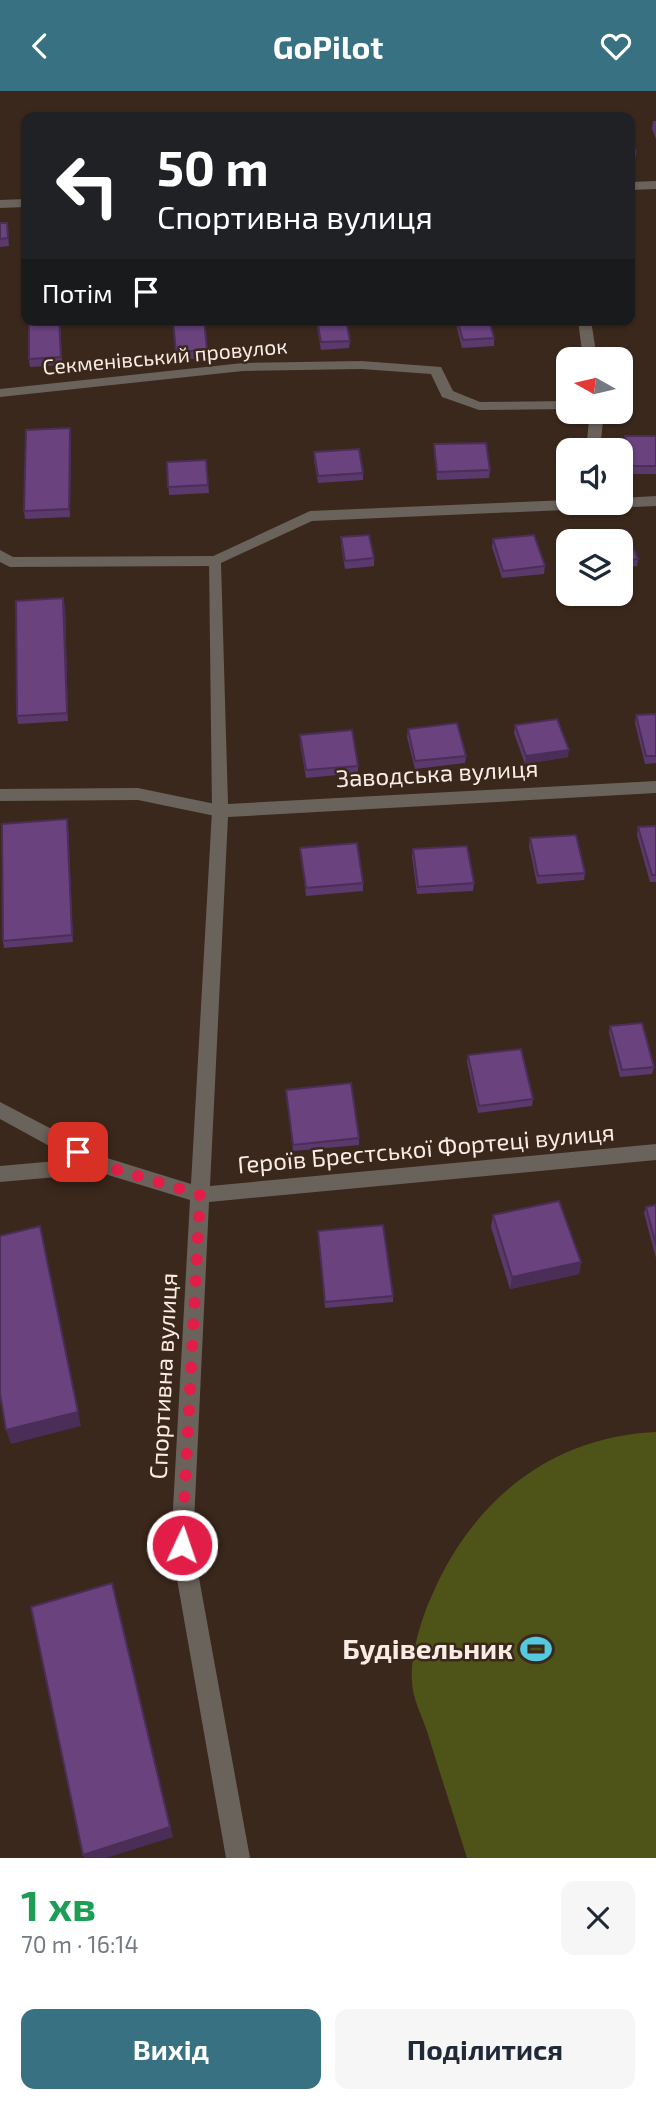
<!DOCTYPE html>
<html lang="uk">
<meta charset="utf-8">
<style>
body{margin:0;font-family:"Exo 2",sans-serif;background:#f6f6f7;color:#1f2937;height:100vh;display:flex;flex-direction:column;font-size:26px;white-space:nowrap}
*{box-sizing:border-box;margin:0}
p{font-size:23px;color:#747a83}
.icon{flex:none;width:38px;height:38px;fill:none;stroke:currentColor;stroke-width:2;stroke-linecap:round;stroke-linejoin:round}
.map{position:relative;height:1767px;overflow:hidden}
.side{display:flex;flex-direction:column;background:#fff;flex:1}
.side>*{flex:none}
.guide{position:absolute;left:21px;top:21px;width:614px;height:214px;border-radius:14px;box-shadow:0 2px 5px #0004;background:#202124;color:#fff;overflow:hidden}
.needle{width:46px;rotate:278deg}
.fabs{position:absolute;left:556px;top:256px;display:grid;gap:14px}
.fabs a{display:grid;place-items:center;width:77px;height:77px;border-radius:14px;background:#fff;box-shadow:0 2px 5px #0004;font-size:35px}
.pin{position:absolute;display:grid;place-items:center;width:60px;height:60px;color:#fff;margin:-30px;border-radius:14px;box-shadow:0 4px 10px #0006}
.me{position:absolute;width:77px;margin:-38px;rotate:3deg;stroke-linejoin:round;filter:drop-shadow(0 0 5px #0008)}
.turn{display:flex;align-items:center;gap:24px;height:147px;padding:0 21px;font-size:32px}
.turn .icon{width:91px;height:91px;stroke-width:2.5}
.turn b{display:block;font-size:49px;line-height:60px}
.then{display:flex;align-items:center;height:66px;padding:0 21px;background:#0003;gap:14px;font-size:26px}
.round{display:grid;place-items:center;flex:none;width:74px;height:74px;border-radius:14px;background:#f6f6f7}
.head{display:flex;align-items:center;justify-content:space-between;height:119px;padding:0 21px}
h1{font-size:42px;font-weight:700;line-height:52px;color:#1e9e55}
.cta{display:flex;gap:14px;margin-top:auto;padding:14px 21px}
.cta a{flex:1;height:80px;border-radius:14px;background:#377182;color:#fff;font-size:28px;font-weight:700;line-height:80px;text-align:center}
.cta a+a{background:#f6f6f7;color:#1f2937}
header{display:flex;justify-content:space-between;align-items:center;height:91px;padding:0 21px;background:#377182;color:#fff;font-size:32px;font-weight:700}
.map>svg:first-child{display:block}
</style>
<header><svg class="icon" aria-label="back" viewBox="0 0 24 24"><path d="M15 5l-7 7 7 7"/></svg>GoPilot<svg class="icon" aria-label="heart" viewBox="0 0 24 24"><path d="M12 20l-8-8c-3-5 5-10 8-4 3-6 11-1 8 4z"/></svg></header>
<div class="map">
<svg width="656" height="1767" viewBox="0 0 656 1767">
<rect width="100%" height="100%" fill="#3b281c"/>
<!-- green -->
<path fill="#4e5417" d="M 656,1341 L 656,1767 L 467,1767 C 454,1725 440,1683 427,1640 C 422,1625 412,1606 412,1590 C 410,1564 422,1525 433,1502 C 474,1409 550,1346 656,1341 Z"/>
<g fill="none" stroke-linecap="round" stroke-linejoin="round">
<!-- service -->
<g fill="#6a635b" fill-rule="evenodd">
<polygon points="578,229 591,229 597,268 583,268"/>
<polygon points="590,320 604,320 600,359 586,359"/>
<polygon points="0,459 13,466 214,465 221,470 214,475 10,476 0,471"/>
<polygon points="138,697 220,714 228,720 220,726 138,709 0,710 0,698"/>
<polygon points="102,1066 109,1068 111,1074 109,1080 102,1082 0,1091 0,1075"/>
</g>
<!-- minor -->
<g fill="#6a635b" fill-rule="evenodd">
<polygon points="656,90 656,98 630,99 630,91"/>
<polygon points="26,108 26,116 0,117 0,109"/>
<polygon points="361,270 441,276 453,300 480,311 569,310 569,318 479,319 442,306 431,283 361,278 243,280 0,306 0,298 243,272"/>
<polygon points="656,405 656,415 312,430 221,472 228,713 656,690 656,702 228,726 210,1095 656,1053 656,1069 209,1111 193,1454 250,1767 226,1767 171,1454 190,1109 95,1080 0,1028 0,1011 107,1067 191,1093 212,720 209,467 310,420 569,409 621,411 621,407"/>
</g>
</g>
<!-- wall -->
<g fill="#5b396c">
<polygon points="653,30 656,30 656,48 652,38"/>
<polygon points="630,47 636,61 635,69 630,69"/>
<polygon points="0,132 7,132 9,155 0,156"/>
<polygon points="60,229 62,274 30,276 29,268"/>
<polygon points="173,229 204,229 207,267 176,269"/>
<polygon points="316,229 346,229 350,250 349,257 321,259"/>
<polygon points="455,229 489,229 494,247 494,255 462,257"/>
<polygon points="70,337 71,345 70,426 25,428 24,420"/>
<polygon points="625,345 656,345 656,383 628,383 624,353"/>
<polygon points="434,353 490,379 489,387 437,389 434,361"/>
<polygon points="314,361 363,382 363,389 318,392 314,369"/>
<polygon points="206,369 209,402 169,404 167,371"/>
<polygon points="626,439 638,468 637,475 621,477 621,450 589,450 590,444"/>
<polygon points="341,446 374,467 374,475 345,478 341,454"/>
<polygon points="493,448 545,475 544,483 502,487 492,456"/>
<polygon points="65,514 68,630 18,633 17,625"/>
<polygon points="656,623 656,672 645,673 635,632 636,624"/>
<polygon points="515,634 568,666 525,673 514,642"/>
<polygon points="408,638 466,665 465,672 415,678 407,646"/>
<polygon points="300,644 358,675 358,682 306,687 300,652"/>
<polygon points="68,735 73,851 4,857 3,850"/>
<polygon points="656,735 656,791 650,791 637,744 638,736"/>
<polygon points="530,747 585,782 584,789 537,793 529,755"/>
<polygon points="300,757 363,792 363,800 306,805"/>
<polygon points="413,758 474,792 473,800 417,803 412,766"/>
<polygon points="610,935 654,976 652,983 620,986 609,942"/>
<polygon points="468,964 533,1008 532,1015 478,1022 467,971"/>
<polygon points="286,999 359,1047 359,1054 293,1060"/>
<polygon points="656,1114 656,1167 644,1122 646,1116"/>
<polygon points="493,1124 581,1171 579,1183 510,1198 491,1136"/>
<polygon points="318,1140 393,1205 393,1211 325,1217"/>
</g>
<!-- shaded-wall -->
<g fill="#4a2e58">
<polygon points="70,337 71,345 70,426 69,418"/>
<polygon points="63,507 65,514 68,630 67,622"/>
<polygon points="569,659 568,666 525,673 526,665"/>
<polygon points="67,728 68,735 73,851 72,844"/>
<polygon points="40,1135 81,1335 11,1353 6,1339"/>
<polygon points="581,1171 579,1183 510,1198 512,1186"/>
<polygon points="112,1492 173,1746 106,1767 84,1767 83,1764"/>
</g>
<!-- building -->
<g fill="#6a427e" stroke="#4a2e58" stroke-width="2">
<polygon points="630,47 636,61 630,62"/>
<polygon points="0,132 7,132 8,147 0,148"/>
<polygon points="29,229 59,229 61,266 29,268"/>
<polygon points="173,229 204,229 207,259 176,261"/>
<polygon points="317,229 346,229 350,250 321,251"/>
<polygon points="457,229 489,229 494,247 463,249"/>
<polygon points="70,337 69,418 24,420 26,339"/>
<polygon points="625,345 656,345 656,375 629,375"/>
<polygon points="486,352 490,379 437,381 434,353"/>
<polygon points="359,358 363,382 318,385 314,361"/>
<polygon points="206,369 208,394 168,396 167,371"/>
<polygon points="626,439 638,468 621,470 621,450 592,450 590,444"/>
<polygon points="369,444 374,467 345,470 341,446"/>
<polygon points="534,444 545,475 503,480 493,448"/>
<polygon points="63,507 67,622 17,625 16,510"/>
<polygon points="656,623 656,665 646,665 636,624"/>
<polygon points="557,628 569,659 526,665 515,634"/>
<polygon points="457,632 466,665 415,670 408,638"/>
<polygon points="352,639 358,675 306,679 300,644"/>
<polygon points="67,728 72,844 3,850 2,733"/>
<polygon points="656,735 656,784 652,784 638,736"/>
<polygon points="576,744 585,782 538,785 530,747"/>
<polygon points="357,752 363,792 306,797 300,757"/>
<polygon points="467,755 474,792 418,796 413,758"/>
<polygon points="642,932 654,976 622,979 610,935"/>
<polygon points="521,958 533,1008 479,1015 468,964"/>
<polygon points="351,992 359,1047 293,1054 286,999"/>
<polygon points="559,1110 581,1171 512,1186 493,1124"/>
<polygon points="656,1114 656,1154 646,1116"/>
<polygon points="383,1134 393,1205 325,1211 318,1140"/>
<polygon points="40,1135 78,1321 6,1339 0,1303 0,1145"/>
<polygon points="112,1492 170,1736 83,1764 31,1516"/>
</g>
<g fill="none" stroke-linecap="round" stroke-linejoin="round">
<!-- route -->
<polyline stroke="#e11d48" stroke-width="12" stroke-dasharray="0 21.6" points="78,1061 102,1074 200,1104 182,1454"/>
</g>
<!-- icons -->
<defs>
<symbol id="stadium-bare" viewBox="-9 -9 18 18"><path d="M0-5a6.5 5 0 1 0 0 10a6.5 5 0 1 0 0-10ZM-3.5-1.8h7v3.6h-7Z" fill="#54cade" stroke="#3b281c" stroke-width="2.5" paint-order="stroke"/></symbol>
</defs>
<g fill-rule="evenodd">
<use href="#stadium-bare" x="514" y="1536" width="44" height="44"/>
</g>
<g text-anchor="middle" stroke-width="5" stroke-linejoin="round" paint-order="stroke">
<!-- far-street labels -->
<g font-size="21" fill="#f9ece5" stroke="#3b281c">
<text transform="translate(165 266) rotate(-5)" y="7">Секменівський провулок</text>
</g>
<!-- street labels -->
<g font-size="24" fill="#f9ece5" stroke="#3b281c">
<text transform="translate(437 683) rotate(-3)" y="8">Заводська вулиця</text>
<text transform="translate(426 1058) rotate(-5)" y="8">Героїв Брестської Фортеці вулиця</text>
<text transform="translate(164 1285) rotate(-87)" y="8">Спортивна вулиця</text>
</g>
<!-- near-poi labels -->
<g font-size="28" font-weight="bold" fill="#f9ece5" stroke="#3b281c" text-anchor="end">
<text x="513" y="1568">Будівельник</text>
</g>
</g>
</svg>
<div class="fabs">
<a><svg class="needle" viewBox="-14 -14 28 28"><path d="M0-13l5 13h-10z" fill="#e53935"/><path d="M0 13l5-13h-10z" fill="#747a83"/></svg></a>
<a><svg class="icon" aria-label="sound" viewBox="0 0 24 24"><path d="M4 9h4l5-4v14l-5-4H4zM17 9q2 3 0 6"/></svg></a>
<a><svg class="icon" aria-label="layers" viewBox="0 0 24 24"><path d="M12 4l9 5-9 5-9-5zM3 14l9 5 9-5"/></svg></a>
</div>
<div class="pin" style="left:78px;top:1061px;background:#d93025"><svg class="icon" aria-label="arrive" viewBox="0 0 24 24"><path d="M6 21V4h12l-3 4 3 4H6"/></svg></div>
<svg class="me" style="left:182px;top:1454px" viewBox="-20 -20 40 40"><circle r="17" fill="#e11d48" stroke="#fff" stroke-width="3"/><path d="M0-11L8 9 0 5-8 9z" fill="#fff"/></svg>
<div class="guide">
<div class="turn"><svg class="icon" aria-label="left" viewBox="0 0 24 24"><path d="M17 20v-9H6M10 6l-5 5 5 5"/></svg><div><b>50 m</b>Спортивна вулиця</div></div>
<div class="then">Потім<svg class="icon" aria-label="arrive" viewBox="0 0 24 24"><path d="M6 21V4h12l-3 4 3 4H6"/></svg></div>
</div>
</div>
<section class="side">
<div class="head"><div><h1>1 хв</h1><p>70 m · 16:14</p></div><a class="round"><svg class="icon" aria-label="close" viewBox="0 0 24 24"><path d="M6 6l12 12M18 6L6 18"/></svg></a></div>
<div class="cta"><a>Вихід</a><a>Поділитися</a></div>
</section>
